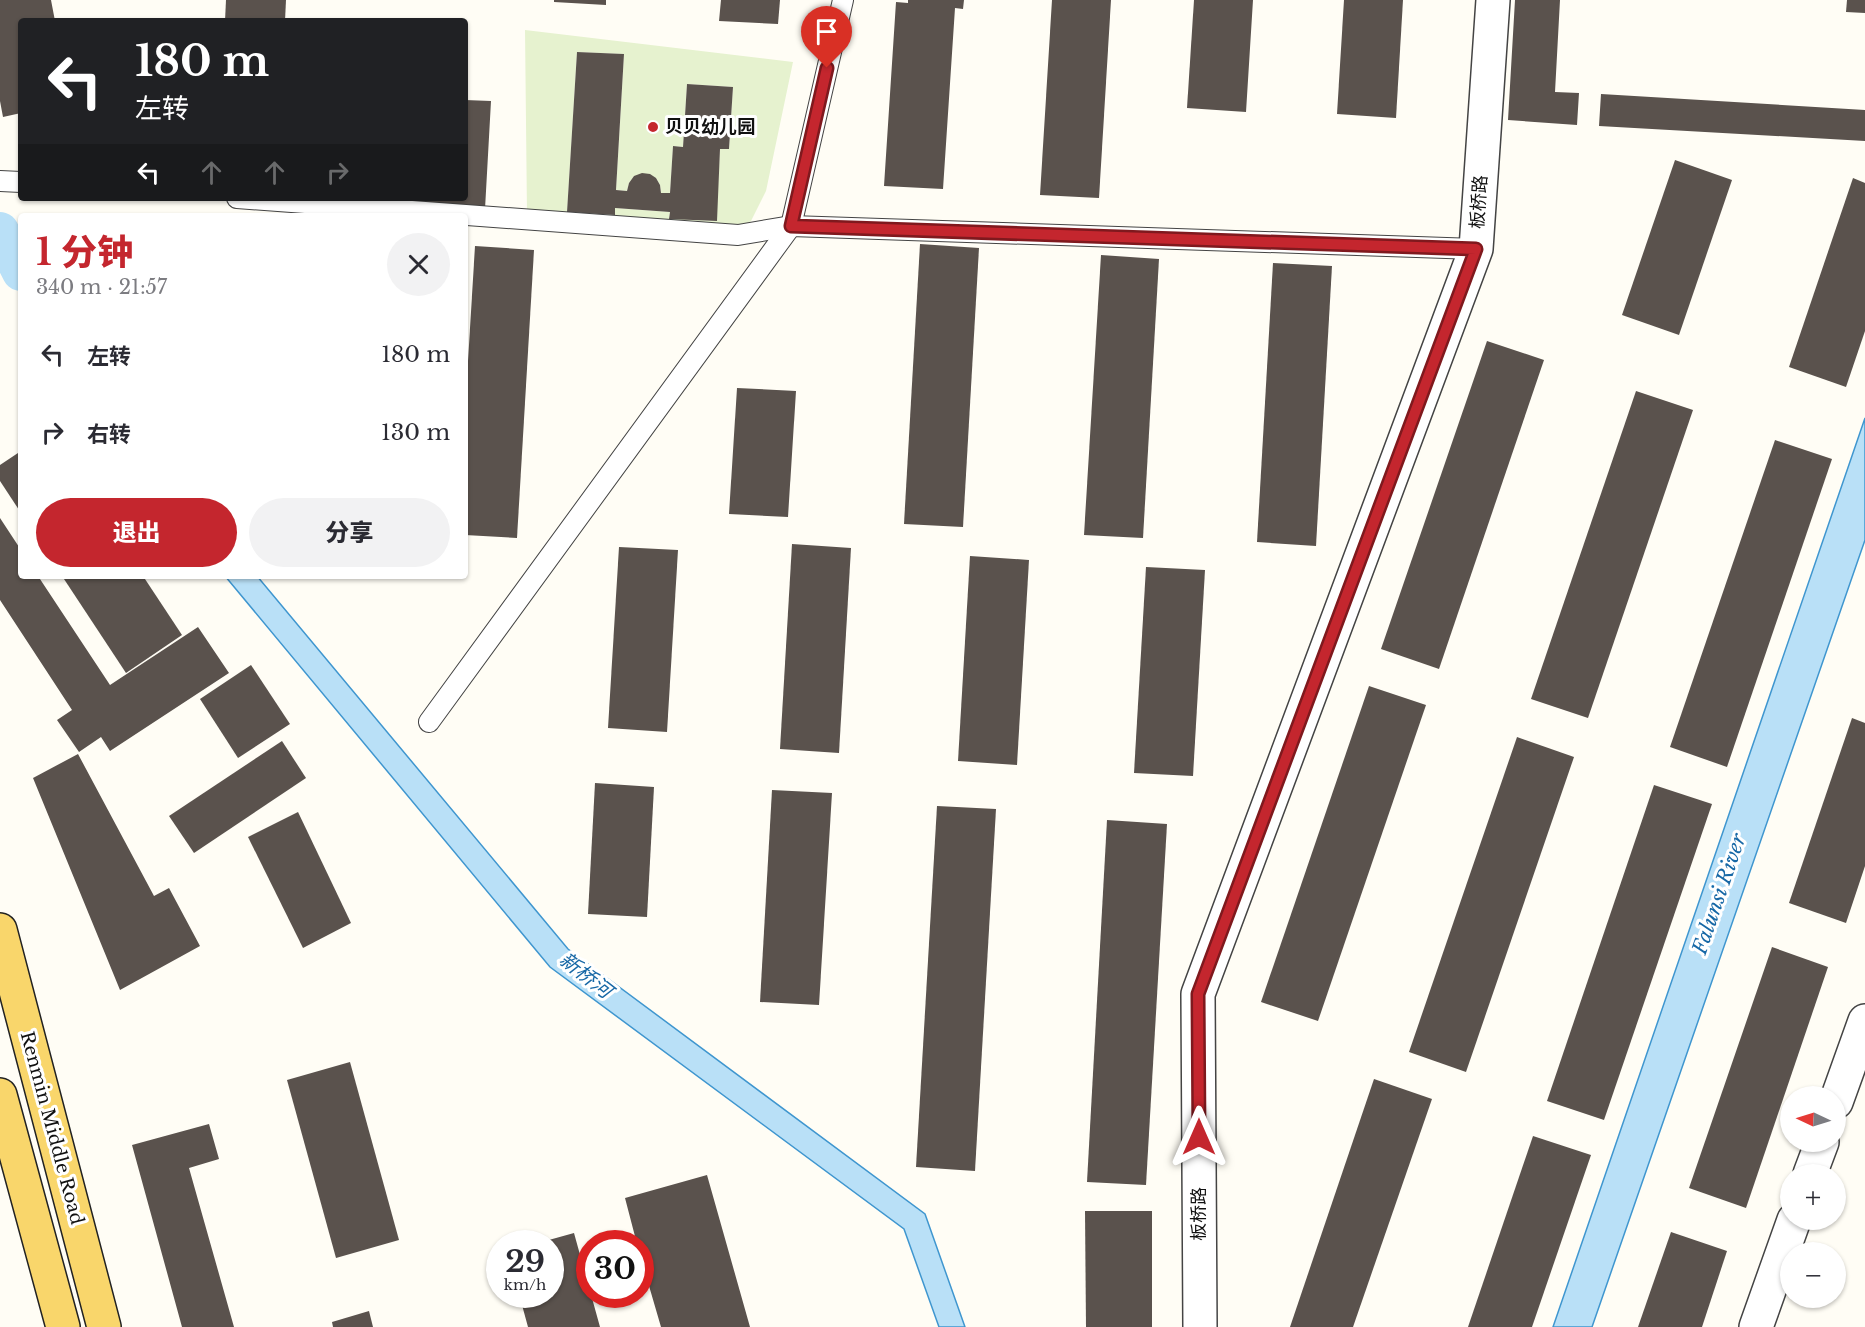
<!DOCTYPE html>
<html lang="zh">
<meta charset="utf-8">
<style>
body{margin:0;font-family:"Libre Baskerville","Noto Sans SC",serif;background:#f2f2f3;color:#2b2b33;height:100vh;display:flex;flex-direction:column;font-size:22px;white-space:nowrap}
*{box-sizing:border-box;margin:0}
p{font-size:20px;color:#7c7c81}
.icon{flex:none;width:33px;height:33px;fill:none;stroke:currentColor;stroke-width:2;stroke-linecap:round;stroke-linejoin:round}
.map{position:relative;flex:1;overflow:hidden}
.drawer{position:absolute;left:18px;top:213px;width:450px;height:366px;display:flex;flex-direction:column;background:#fff;border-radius:6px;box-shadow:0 2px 4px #0004}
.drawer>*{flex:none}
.hud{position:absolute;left:18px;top:18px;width:450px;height:183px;border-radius:6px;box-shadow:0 2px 4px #0004;background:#202124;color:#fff;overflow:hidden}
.needle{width:39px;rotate:274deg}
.fabs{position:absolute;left:1780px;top:1086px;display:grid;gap:12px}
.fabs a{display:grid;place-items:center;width:66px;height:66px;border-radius:50%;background:#fff;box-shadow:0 2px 4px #0004;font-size:30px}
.speed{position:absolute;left:486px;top:1230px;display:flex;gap:12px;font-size:30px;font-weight:700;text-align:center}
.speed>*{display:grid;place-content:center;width:78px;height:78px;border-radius:50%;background:#fff;box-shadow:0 2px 4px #0004;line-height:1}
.speed small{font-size:15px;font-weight:400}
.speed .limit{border:9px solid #d22;background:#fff;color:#111}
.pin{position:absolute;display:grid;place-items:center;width:51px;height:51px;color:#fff;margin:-62px -26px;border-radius:50% 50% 50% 0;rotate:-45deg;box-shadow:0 0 6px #0007}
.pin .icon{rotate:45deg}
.me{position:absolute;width:66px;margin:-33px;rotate:0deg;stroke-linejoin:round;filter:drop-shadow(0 0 4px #0008)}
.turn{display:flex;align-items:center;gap:21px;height:126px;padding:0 18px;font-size:27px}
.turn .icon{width:78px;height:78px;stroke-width:2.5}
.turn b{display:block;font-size:42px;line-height:51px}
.lanes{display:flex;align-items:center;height:57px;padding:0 18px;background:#0003;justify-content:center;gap:30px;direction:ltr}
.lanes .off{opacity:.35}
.round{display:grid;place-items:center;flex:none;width:63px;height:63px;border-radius:32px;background:#f2f2f3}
.summary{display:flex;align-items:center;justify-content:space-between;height:102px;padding:0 18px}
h1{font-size:36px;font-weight:800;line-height:45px;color:#c4262e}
.primary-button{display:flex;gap:12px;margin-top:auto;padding:12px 18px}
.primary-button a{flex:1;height:69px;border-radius:36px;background:#c4262e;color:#fff;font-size:24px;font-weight:800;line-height:69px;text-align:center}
.primary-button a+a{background:#f2f2f3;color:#2b2b33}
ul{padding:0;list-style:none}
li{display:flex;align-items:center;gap:18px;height:78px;padding:0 18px}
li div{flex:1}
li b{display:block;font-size:22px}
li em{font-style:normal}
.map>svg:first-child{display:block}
</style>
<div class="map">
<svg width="1865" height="1327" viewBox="0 0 1865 1327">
<rect width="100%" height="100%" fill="#fffdf5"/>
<!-- pitch -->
<path fill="#e6f2cf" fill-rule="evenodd" d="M 525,30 L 793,62 L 766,191 L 751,221 L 732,233 L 527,215 ZM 577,52 L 624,54 L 616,190 L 627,191 L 629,183 L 634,176 L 656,178 L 660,185 L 661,193 L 670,193 L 673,146 L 683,147 L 687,84 L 733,87 L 729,149 L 720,149 L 716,221 L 669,218 L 670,212 L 615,208 L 614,215 L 567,212 Z"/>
<!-- water -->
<g fill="#b9e0f7" stroke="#3f96cf" stroke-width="1.5">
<polygon points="12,228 21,244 21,292 0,257 0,235"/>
<polygon points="1865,418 1865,540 1592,1327 1553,1327"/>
<polygon points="225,576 257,576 568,949 925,1214 965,1327 939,1327 904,1229 550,967"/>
</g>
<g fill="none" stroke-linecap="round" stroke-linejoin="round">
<!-- canal -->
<polyline stroke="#b9e0f7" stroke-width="38" points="0,231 21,272"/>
</g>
<!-- building -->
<g fill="#5a524d">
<polygon points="0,0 51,0 55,21 21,21 21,113 3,117 0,101"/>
<polygon points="226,0 286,0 285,21 225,21"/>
<polygon points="554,0 606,0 606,5 554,2"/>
<polygon points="721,0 780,0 778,24 719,21"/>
<polygon points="908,0 964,0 963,9 955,8 943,189 884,186 896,2 908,3"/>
<polygon points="1052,0 1111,0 1099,198 1040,195"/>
<polygon points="1194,0 1253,0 1246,112 1187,108"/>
<polygon points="1344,0 1403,0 1396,118 1337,114"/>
<polygon points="1515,0 1560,0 1555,92 1579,93 1577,125 1508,120"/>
<polygon points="1847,0 1865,0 1865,13 1846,12"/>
<polygon points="577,52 624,54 616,190 627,191 629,183 634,176 642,173 650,174 656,178 660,185 661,193 670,193 673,146 683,147 687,84 733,87 729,149 720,149 717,221 669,219 670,212 615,208 615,215 567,212"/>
<polygon points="1601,94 1865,110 1865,141 1599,126"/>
<polygon points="465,100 491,101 485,209 426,206 426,198 465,198"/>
<polygon points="1675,160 1732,180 1679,335 1622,315"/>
<polygon points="1853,178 1865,183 1865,331 1846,387 1789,367"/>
<polygon points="920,244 979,248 963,527 904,524"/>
<polygon points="475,246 534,250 517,538 465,535 465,411"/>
<polygon points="1101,255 1159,259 1143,538 1084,535"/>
<polygon points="1273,263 1332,266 1316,546 1257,542"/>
<polygon points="1487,341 1544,360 1439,669 1381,649"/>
<polygon points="737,388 796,391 788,517 729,514"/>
<polygon points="1636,391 1693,410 1588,718 1531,699"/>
<polygon points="1775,440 1832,459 1727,767 1670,747"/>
<polygon points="21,451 21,513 0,481 0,465"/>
<polygon points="0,518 21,550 21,576 38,576 110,685 198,627 229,673 110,751 101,737 79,752 57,720 72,710 0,600"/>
<polygon points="792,544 851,548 839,753 780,749"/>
<polygon points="619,547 678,550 667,732 608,728"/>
<polygon points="970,556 1029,560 1017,765 958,761"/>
<polygon points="1146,567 1205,570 1193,776 1134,773"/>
<polygon points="62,576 143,576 182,635 126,673"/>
<polygon points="251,665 290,724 238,758 200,699"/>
<polygon points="1369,686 1426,705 1318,1021 1261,1002"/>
<polygon points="1852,718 1865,723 1865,866 1846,923 1789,903"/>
<polygon points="1517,737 1574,757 1466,1072 1409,1052"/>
<polygon points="282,741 306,778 194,853 169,816"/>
<polygon points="78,754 154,896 169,888 200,946 120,990 33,778"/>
<polygon points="595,783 654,787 647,917 588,914"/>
<polygon points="1654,785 1712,804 1604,1120 1547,1101"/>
<polygon points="772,790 832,793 819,1005 760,1002"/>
<polygon points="937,806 996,809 975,1171 916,1167"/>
<polygon points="298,812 351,923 303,948 248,837"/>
<polygon points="1107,820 1167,824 1146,1185 1087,1182"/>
<polygon points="1772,947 1828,967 1746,1208 1689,1188"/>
<polygon points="350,1062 399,1240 336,1258 287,1080"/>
<polygon points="1374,1079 1432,1099 1353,1327 1290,1327"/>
<polygon points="209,1124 219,1159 189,1168 234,1327 182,1327 132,1145"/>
<polygon points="1533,1136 1591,1155 1532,1327 1468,1327"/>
<polygon points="707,1175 750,1327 661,1327 640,1255 640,1244 637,1244 625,1198"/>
<polygon points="1085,1211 1152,1211 1152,1327 1086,1327"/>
<polygon points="1671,1232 1727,1251 1702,1327 1638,1327"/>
<polygon points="574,1233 600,1327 528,1327 519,1294 550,1294 550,1244 538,1243"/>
<polygon points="369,1311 373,1327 333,1327 332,1322"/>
</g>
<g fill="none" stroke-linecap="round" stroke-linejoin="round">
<defs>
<g id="service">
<polyline points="0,181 21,182"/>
<polyline points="237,198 738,235 791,226 1476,249"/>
<polyline points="429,722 791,226 843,0"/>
</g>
<polyline id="minor" points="1200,1327 1198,994 1476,249 1493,0"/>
<g id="tertiary">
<polyline points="1836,1102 1865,1021"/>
<polyline points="1810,1174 1822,1142"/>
<polyline points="1756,1327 1794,1220"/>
</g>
<g id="primary">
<polyline points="0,930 104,1327"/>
<polyline points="0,1095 63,1327"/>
</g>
</defs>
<!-- service casing -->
<use href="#service" stroke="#444" stroke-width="22"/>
<!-- minor casing -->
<use href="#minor" stroke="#444" stroke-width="36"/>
<!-- tertiary casing -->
<use href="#tertiary" stroke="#444" stroke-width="36"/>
<!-- primary casing -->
<use href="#primary" stroke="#222" stroke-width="36"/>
<!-- service -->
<use href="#service" stroke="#fff" stroke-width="20"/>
<!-- minor -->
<use href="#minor" stroke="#fff" stroke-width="33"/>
<!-- tertiary -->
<use href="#tertiary" stroke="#fff" stroke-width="33"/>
<!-- primary -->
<use href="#primary" stroke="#f9d66b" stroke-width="33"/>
</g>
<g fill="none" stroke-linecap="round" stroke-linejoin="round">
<defs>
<polyline id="route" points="827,68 791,226 1476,249 1198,994 1199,1137"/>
</defs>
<!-- route casing -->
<use href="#route" stroke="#7f191e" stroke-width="15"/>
<!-- route -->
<use href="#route" stroke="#c4262e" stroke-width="10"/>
</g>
<!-- markers -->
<circle fill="#c4262e" stroke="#fff" stroke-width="2" cx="653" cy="127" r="6"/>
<g text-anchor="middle" stroke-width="6" stroke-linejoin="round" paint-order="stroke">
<!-- poi labels -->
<g font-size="18" font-weight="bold" fill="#111" stroke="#fff" text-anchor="start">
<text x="665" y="133">贝贝幼儿园</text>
</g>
<!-- street labels -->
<g font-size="18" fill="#111" stroke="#fff">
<text transform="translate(1479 202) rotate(-86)" y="6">板桥路</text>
<text transform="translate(52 1128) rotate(75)" y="6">Renmin Middle Road</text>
<text transform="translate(1199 1214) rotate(-90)" y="6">板桥路</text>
</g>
<!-- water labels -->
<g font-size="20" font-style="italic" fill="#1768a6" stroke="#fff">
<text transform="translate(1719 894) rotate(-71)" y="7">Falunsi River</text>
<text transform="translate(586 975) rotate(38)" y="7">新桥河</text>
</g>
</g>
</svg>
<div class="fabs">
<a><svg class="needle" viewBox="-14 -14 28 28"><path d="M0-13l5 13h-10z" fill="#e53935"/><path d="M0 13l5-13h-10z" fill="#7c7c81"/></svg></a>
<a>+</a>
<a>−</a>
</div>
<div class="speed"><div>29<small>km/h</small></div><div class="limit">30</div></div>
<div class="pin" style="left:827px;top:68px;background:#d93025"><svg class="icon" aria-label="arrive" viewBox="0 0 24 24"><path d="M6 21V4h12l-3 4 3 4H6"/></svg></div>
<svg class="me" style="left:1199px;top:1137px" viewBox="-20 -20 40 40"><path d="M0-17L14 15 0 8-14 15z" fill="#c4262e" stroke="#fff" stroke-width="4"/></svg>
<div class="hud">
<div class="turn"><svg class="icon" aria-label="left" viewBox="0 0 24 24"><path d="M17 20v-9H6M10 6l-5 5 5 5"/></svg><div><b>180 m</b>左转</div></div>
<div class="lanes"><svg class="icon" aria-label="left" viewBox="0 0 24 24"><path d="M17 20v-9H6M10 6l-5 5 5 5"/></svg><svg class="icon off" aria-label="ahead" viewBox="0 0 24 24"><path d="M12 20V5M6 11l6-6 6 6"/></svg><svg class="icon off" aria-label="ahead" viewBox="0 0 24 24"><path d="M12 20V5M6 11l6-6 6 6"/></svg><svg class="icon off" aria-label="right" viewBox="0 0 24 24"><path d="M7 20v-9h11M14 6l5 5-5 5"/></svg></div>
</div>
<section class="drawer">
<div class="summary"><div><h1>1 分钟</h1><p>340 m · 21:57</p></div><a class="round"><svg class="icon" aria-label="close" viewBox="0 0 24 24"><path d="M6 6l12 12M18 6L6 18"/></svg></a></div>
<ul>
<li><svg class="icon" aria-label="left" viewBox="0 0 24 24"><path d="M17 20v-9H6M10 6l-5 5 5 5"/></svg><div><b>左转</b></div><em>180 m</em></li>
<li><svg class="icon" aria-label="right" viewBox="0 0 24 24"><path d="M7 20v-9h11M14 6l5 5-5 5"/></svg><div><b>右转</b></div><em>130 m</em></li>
</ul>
<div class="primary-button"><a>退出</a><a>分享</a></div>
</section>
</div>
